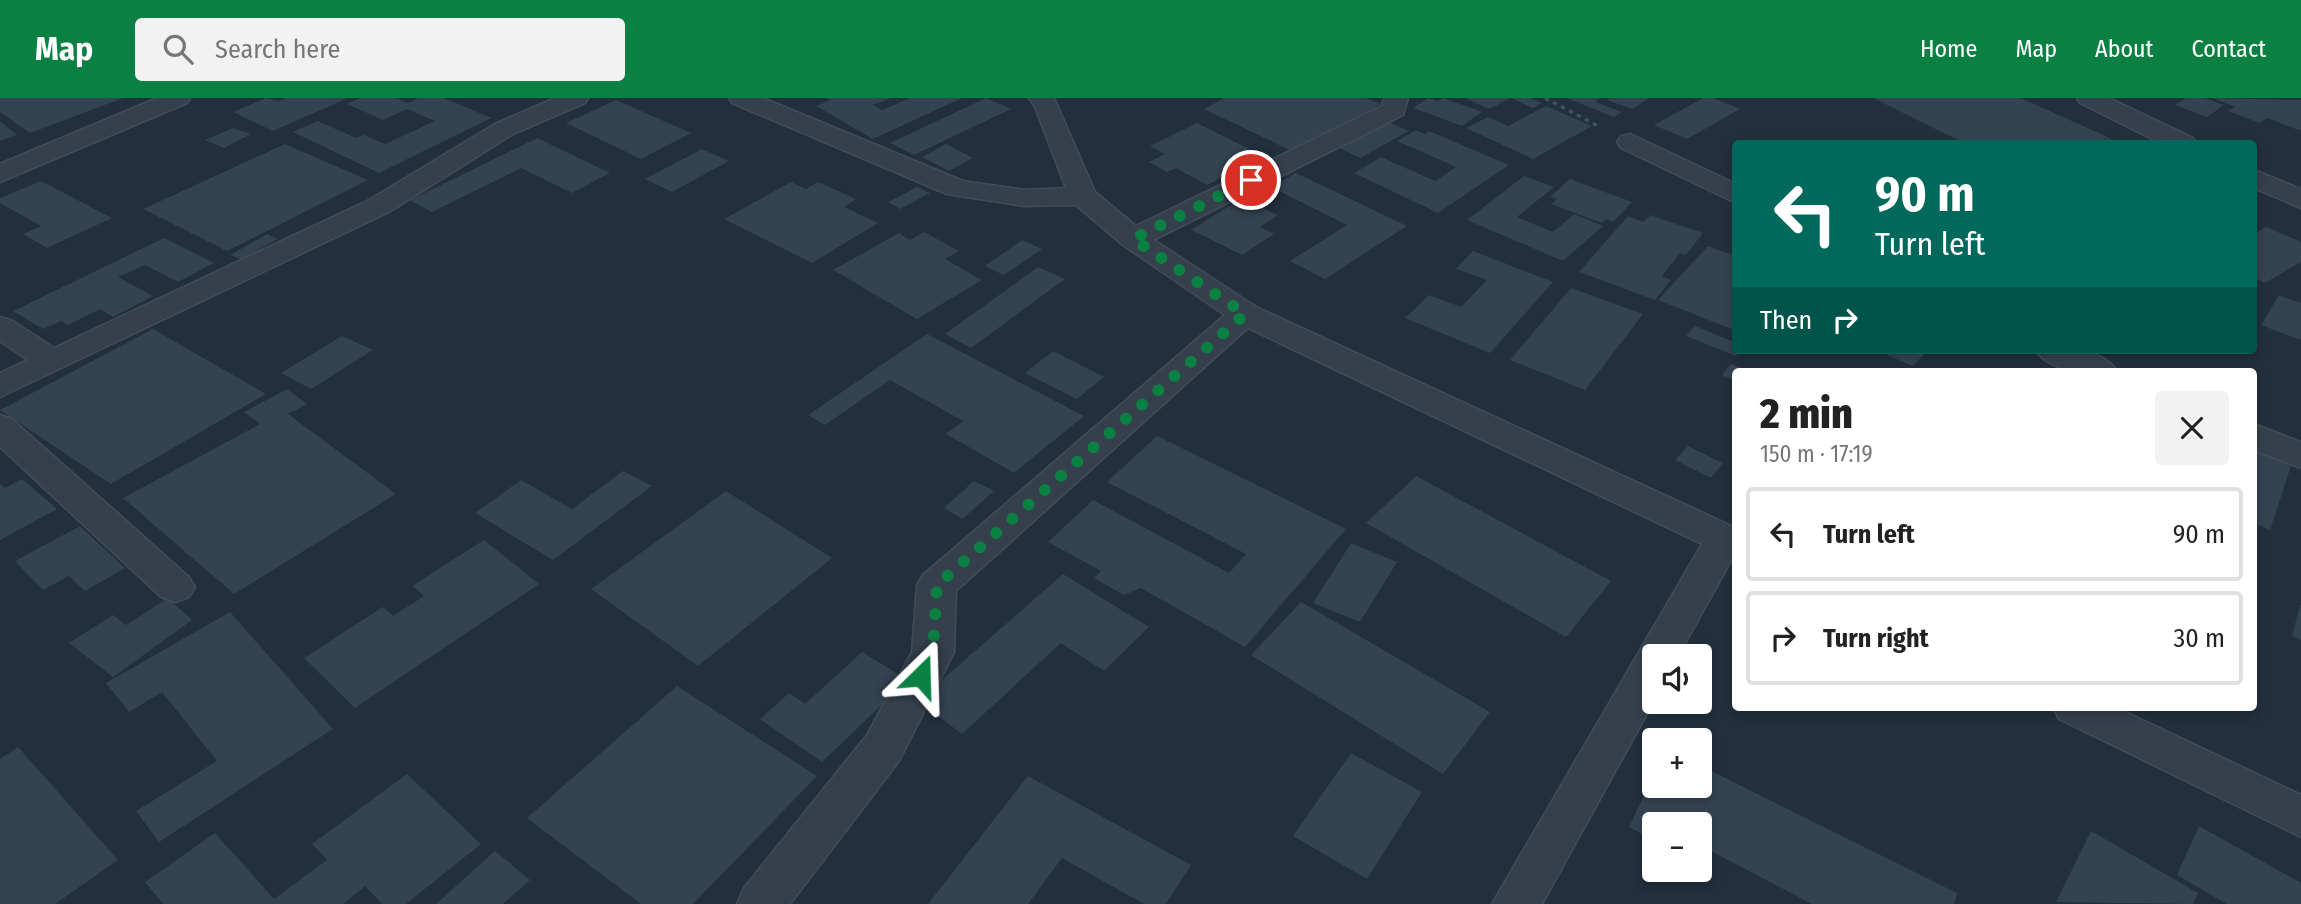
<!DOCTYPE html>
<meta charset="utf-8">
<style>
body{margin:0;font-family:"Fira Sans Condensed",sans-serif;background:#f2f2f2;color:#222;height:100vh;display:flex;flex-direction:column;font-size:26px;white-space:nowrap}
*{box-sizing:border-box;margin:0}
p{font-size:23px;color:#767676}
.icon{flex:none;width:38px;height:38px;fill:none;stroke:currentColor;stroke-width:2;stroke-linecap:round;stroke-linejoin:round}
.map{position:relative;flex:1;overflow:hidden}
.details{position:absolute;left:1732px;top:270px;width:525px;height:343px;display:flex;flex-direction:column;background:#fff;border-radius:7px;box-shadow:0 4px 10px #0003}
.details>*{flex:none}
.top-card{position:absolute;left:1732px;top:42px;width:525px;height:214px;border-radius:7px;box-shadow:0 4px 10px #0003;background:#00695c;color:#fff;overflow:hidden}
.controls{position:absolute;left:1642px;top:546px;display:grid;gap:14px}
.controls a{display:grid;place-items:center;width:70px;height:70px;border-radius:7px;background:#fff;box-shadow:0 4px 10px #0003;font-size:35px}
.pin{position:absolute;display:grid;place-items:center;width:60px;height:60px;color:#fff;margin:-30px;border:4px solid #fff;border-radius:50%;box-shadow:0 2px 7px #0007}
.me{position:absolute;width:77px;margin:-38px;rotate:22deg;stroke-linejoin:round;filter:drop-shadow(0 0 5px #0008)}
.turn{display:flex;align-items:center;gap:24px;height:147px;padding:0 28px;font-size:32px}
.turn .icon{width:91px;height:91px;stroke-width:2.5}
.turn b{display:block;font-size:49px;line-height:60px}
.then{display:flex;align-items:center;height:66px;padding:0 28px;background:#0003;gap:14px;font-size:26px}
.round{display:grid;place-items:center;flex:none;width:74px;height:74px;border-radius:7px;background:#f2f2f2}
.summary{display:flex;align-items:center;justify-content:space-between;height:119px;padding:0 28px}
h1{font-size:42px;font-weight:800;line-height:52px}
ul{padding:0;list-style:none}
li{display:flex;align-items:center;gap:21px;height:94px;margin:0 14px 10px;padding:0 14px;border:4px solid #e0e0e0;border-radius:7px}
li div{flex:1}
li b{display:block;font-size:26px}
li em{font-style:normal}
header{display:flex;align-items:center;gap:42px;box-sizing:border-box;height:98px;padding:0 35px;background:#0b8043;color:#fff}
header strong{font-size:33px}
nav{display:flex;gap:38px;margin-inline-start:auto;font-size:24px}
.search{width:490px;height:63px;background:#f2f2f2;display:flex;align-items:center;gap:18px;box-sizing:border-box;padding:0 24px;border-radius:7px;color:#767676;font-size:26px}
.map>svg:first-child{display:block}
</style>
<header>
<strong>Map</strong>
<div class="search"><svg class="icon" aria-label="search" viewBox="0 0 24 24"><circle cx="10" cy="10" r="6"/><path d="M15 15l6 6"/></svg>Search here</div>
<nav><a>Home</a><a>Map</a><a>About</a><a>Contact</a></nav>
</header>
<div class="map">
<svg width="2301" height="806" viewBox="0 0 2301 806">
<rect width="100%" height="100%" fill="#222f3c"/>
<!-- building -->
<g fill="#344352">
<polygon points="0,0 123,0 30,35 0,14"/>
<polygon points="266,0 279,3 286,0 348,0 273,33 233,14"/>
<polygon points="360,0 397,0 408,5 418,0 444,0 491,20 379,75 293,34 318,23 356,40 364,37 385,46 435,23 407,11 383,22 347,6"/>
<polygon points="826,0 891,0 873,7 882,12 910,0 962,0 873,41 816,8 830,2"/>
<polygon points="986,0 1011,11 914,57 890,45"/>
<polygon points="1219,0 1366,0 1381,6 1294,54 1204,11 1223,1"/>
<polygon points="1428,0 1437,3 1444,0 1482,14 1462,28 1413,10"/>
<polygon points="1465,0 1530,0 1542,5 1533,10 1511,0 1489,11"/>
<polygon points="1567,0 1600,0 1595,4 1622,14 1614,19"/>
<polygon points="1610,0 1649,0 1632,11 1607,2"/>
<polygon points="1703,0 1713,0 1740,11 1687,41 1654,27"/>
<polygon points="1873,0 2021,0 2112,41 2101,46 1966,46"/>
<polygon points="2186,0 2205,0 2224,7 2207,19 2175,7"/>
<polygon points="2213,0 2301,2 2301,33 2267,20 2260,25 2228,13 2235,9"/>
<polygon points="616,2 691,35 641,61 566,25"/>
<polygon points="1546,8 1592,28 1533,61 1466,30 1488,19 1508,28"/>
<polygon points="0,23 17,37 0,43"/>
<polygon points="1386,23 1409,33 1360,60 1337,49"/>
<polygon points="1197,25 1263,58 1207,87 1176,70 1167,74 1149,64 1165,56 1150,48"/>
<polygon points="233,30 251,36 224,50 205,42"/>
<polygon points="1416,32 1425,36 1429,33 1509,67 1438,115 1354,75 1381,59 1435,83 1456,69 1397,43"/>
<polygon points="537,40 610,75 572,95 521,70 432,114 410,102"/>
<polygon points="285,46 368,82 227,153 143,111"/>
<polygon points="946,46 973,60 949,73 922,59"/>
<polygon points="702,51 729,63 672,94 645,81"/>
<polygon points="1296,75 1407,128 1325,181 1290,163 1347,127 1271,89"/>
<polygon points="1524,78 1554,89 1517,119 1553,134 1574,116 1603,128 1563,163 1467,122"/>
<polygon points="1570,81 1632,104 1613,124 1606,121 1602,125 1551,106 1557,101 1550,99"/>
<polygon points="41,83 112,120 47,150 23,136 41,128 0,105 0,100"/>
<polygon points="791,84 806,91 818,84 856,101 844,109 878,125 812,165 724,121"/>
<polygon points="917,89 930,95 900,111 888,104"/>
<polygon points="1242,100 1278,117 1260,129 1274,136 1242,157 1191,132"/>
<polygon points="1650,117 1703,135 1686,157 1680,155 1662,178 1671,182 1655,202 1579,174 1628,118 1643,124"/>
<polygon points="2266,129 2301,144 2301,164 2265,185 2254,180 2254,136"/>
<polygon points="924,134 959,153 945,161 982,182 917,221 833,172 899,135 910,142"/>
<polygon points="267,136 278,141 241,161 230,157"/>
<polygon points="164,140 214,165 178,184 145,167 118,179 153,198 113,219 100,211 68,227 61,223 43,231 13,213"/>
<polygon points="1022,142 1042,151 1004,177 985,168"/>
<polygon points="1708,148 1736,158 1734,232 1658,202"/>
<polygon points="1473,153 1553,184 1490,255 1405,220 1429,197 1461,209 1487,182 1456,171"/>
<polygon points="1038,169 1065,181 971,250 945,236"/>
<polygon points="1571,190 1643,216 1585,292 1510,262"/>
<polygon points="2279,197 2301,205 2301,242 2261,227"/>
<polygon points="1695,228 1736,245 1736,252 1741,252 1736,258 1686,238"/>
<polygon points="153,231 266,296 111,386 0,312"/>
<polygon points="927,236 1084,318 1014,375 946,336 963,323 890,282 825,327 808,317"/>
<polygon points="342,238 373,252 311,291 281,275"/>
<polygon points="1877,252 1929,252 1912,268"/>
<polygon points="1053,253 1104,279 1077,301 1025,275"/>
<polygon points="1731,266 1749,273 1736,273 1736,283 1722,277"/>
<polygon points="287,291 307,306 288,316 396,396 234,496 123,400 260,326 244,314"/>
<polygon points="1157,338 1346,431 1245,549 1141,490 1124,497 1094,480 1101,473 1048,444 1093,402 1229,475 1246,456 1107,384"/>
<polygon points="1688,348 1723,365 1711,380 1675,362"/>
<polygon points="2254,353 2291,368 2270,432 2254,425"/>
<polygon points="623,373 652,388 553,462 475,415 521,382 572,411"/>
<polygon points="1416,378 1611,483 1566,539 1366,425"/>
<polygon points="22,381 57,411 0,442 0,386 5,390"/>
<polygon points="974,383 994,393 962,421 944,410"/>
<polygon points="726,393 832,460 698,568 591,491"/>
<polygon points="80,428 125,470 85,493 69,478 43,492 15,463"/>
<polygon points="484,442 539,486 355,610 304,560 383,509 393,518 424,498 412,488"/>
<polygon points="1351,445 1397,464 1360,524 1313,505"/>
<polygon points="1063,476 1149,529 1104,573 1061,545 962,636 918,603"/>
<polygon points="168,500 192,522 113,579 69,545 113,517 126,527"/>
<polygon points="1301,504 1490,614 1443,676 1251,557"/>
<polygon points="2300,507 2301,507 2301,542 2292,538"/>
<polygon points="230,514 333,631 159,744 136,713 217,663 162,594 129,614 106,585"/>
<polygon points="862,554 908,582 822,664 760,621 789,595 805,606"/>
<polygon points="677,588 817,678 693,806 641,806 527,720"/>
<polygon points="18,649 118,762 55,806 0,806 0,661"/>
<polygon points="1351,655 1422,694 1367,781 1293,738"/>
<polygon points="1699,667 1957,795 1954,806 1812,806 1709,752 1702,768 1699,766 1699,726 1654,726 1654,742 1629,729 1654,677 1654,688 1699,688"/>
<polygon points="407,676 481,746 406,806 382,806 365,788 343,806 163,806 145,784 215,735 274,801 327,762 312,746"/>
<polygon points="1028,678 1191,767 1166,806 1144,806 1062,760 1028,806 928,806"/>
<polygon points="2199,728 2301,785 2301,806 2227,806 2177,777"/>
<polygon points="2091,733 2198,795 2193,806 2056,804"/>
<polygon points="495,753 530,782 503,806 436,806"/>
</g>
<g fill="none" stroke-linecap="round" stroke-linejoin="round">
<defs>
<g id="minor">
<polygon points="157,0 190,0 187,5 0,84 0,66"/>
<polygon points="555,0 588,0 585,5 513,36 389,114 0,299 0,275 28,262 0,243 0,219 11,222 54,250 369,102 495,26"/>
<polygon points="729,0 763,0 963,83 1024,92 1066,90 1035,9 1029,0 1054,0 1095,94 1136,128 1382,8 1384,0 1408,0 1403,17 1154,142 1256,209 1736,430 1736,460 1733,459 1678,558 1654,558 1654,603 1542,806 1492,806 1702,446 1248,230 956,493 954,554 899,663 790,806 737,806 744,790 867,637 912,554 917,487 923,477 1225,217 1123,147 1076,107 1024,108 947,96 732,5"/>
<polygon points="2077,0 2109,0 2193,40 2197,46 2162,46 2080,5"/>
<polygon points="1630,36 1736,86 1736,105 1621,50 1617,44 1621,38"/>
<polygon points="2254,72 2301,91 2301,110 2254,90"/>
<path d="M 2035,252 C 2061,252 2101,248 2117,273 C 2091,273 2052,277 2035,252 Z"/>
<polygon points="0,317 12,321 189,479 195,489 189,499 175,504 161,499 0,349"/>
<polygon points="2254,326 2301,344 2301,370 2254,352"/>
<polygon points="2053,609 2115,609 2301,697 2301,739 2059,621"/>
</g>
</defs>
<!-- minor casing -->
<use href="#minor" stroke="#424c58" stroke-width="3"/>
<!-- path -->
<polyline stroke="#3d5455" stroke-width="3.5" stroke-dasharray="4.5 4.5" stroke-linecap="butt" points="1545,0 1598,28"/>
<!-- minor -->
<use href="#minor" fill="#36404c" fill-rule="evenodd"/>
</g>
<g fill="none" stroke-linecap="round" stroke-linejoin="round">
<!-- route -->
<polyline stroke="#0b8043" stroke-width="12" stroke-dasharray="0 21.6" points="921,578 933,554 937,487 1245,216 1133,141 1251,82"/>
</g>
</svg>
<div class="controls">
<a><svg class="icon" aria-label="sound" viewBox="0 0 24 24"><path d="M4 9h4l5-4v14l-5-4H4zM17 9q2 3 0 6"/></svg></a>
<a>+</a>
<a>−</a>
</div>
<div class="pin" style="left:1251px;top:82px;background:#d93025"><svg class="icon" aria-label="arrive" viewBox="0 0 24 24"><path d="M6 21V4h12l-3 4 3 4H6"/></svg></div>
<svg class="me" style="left:921px;top:578px" viewBox="-20 -20 40 40"><path d="M0-17L14 15 0 8-14 15z" fill="#0b8043" stroke="#fff" stroke-width="4"/></svg>
<div class="top-card">
<div class="turn"><svg class="icon" aria-label="left" viewBox="0 0 24 24"><path d="M17 20v-9H6M10 6l-5 5 5 5"/></svg><div><b>90 m</b>Turn left</div></div>
<div class="then">Then<svg class="icon" aria-label="right" viewBox="0 0 24 24"><path d="M7 20v-9h11M14 6l5 5-5 5"/></svg></div>
</div>
<section class="details">
<div class="summary"><div><h1>2 min</h1><p>150 m · 17:19</p></div><a class="round"><svg class="icon" aria-label="close" viewBox="0 0 24 24"><path d="M6 6l12 12M18 6L6 18"/></svg></a></div>
<ul>
<li><svg class="icon" aria-label="left" viewBox="0 0 24 24"><path d="M17 20v-9H6M10 6l-5 5 5 5"/></svg><div><b>Turn left</b></div><em>90 m</em></li>
<li><svg class="icon" aria-label="right" viewBox="0 0 24 24"><path d="M7 20v-9h11M14 6l5 5-5 5"/></svg><div><b>Turn right</b></div><em>30 m</em></li>
</ul>
</section>
</div>
